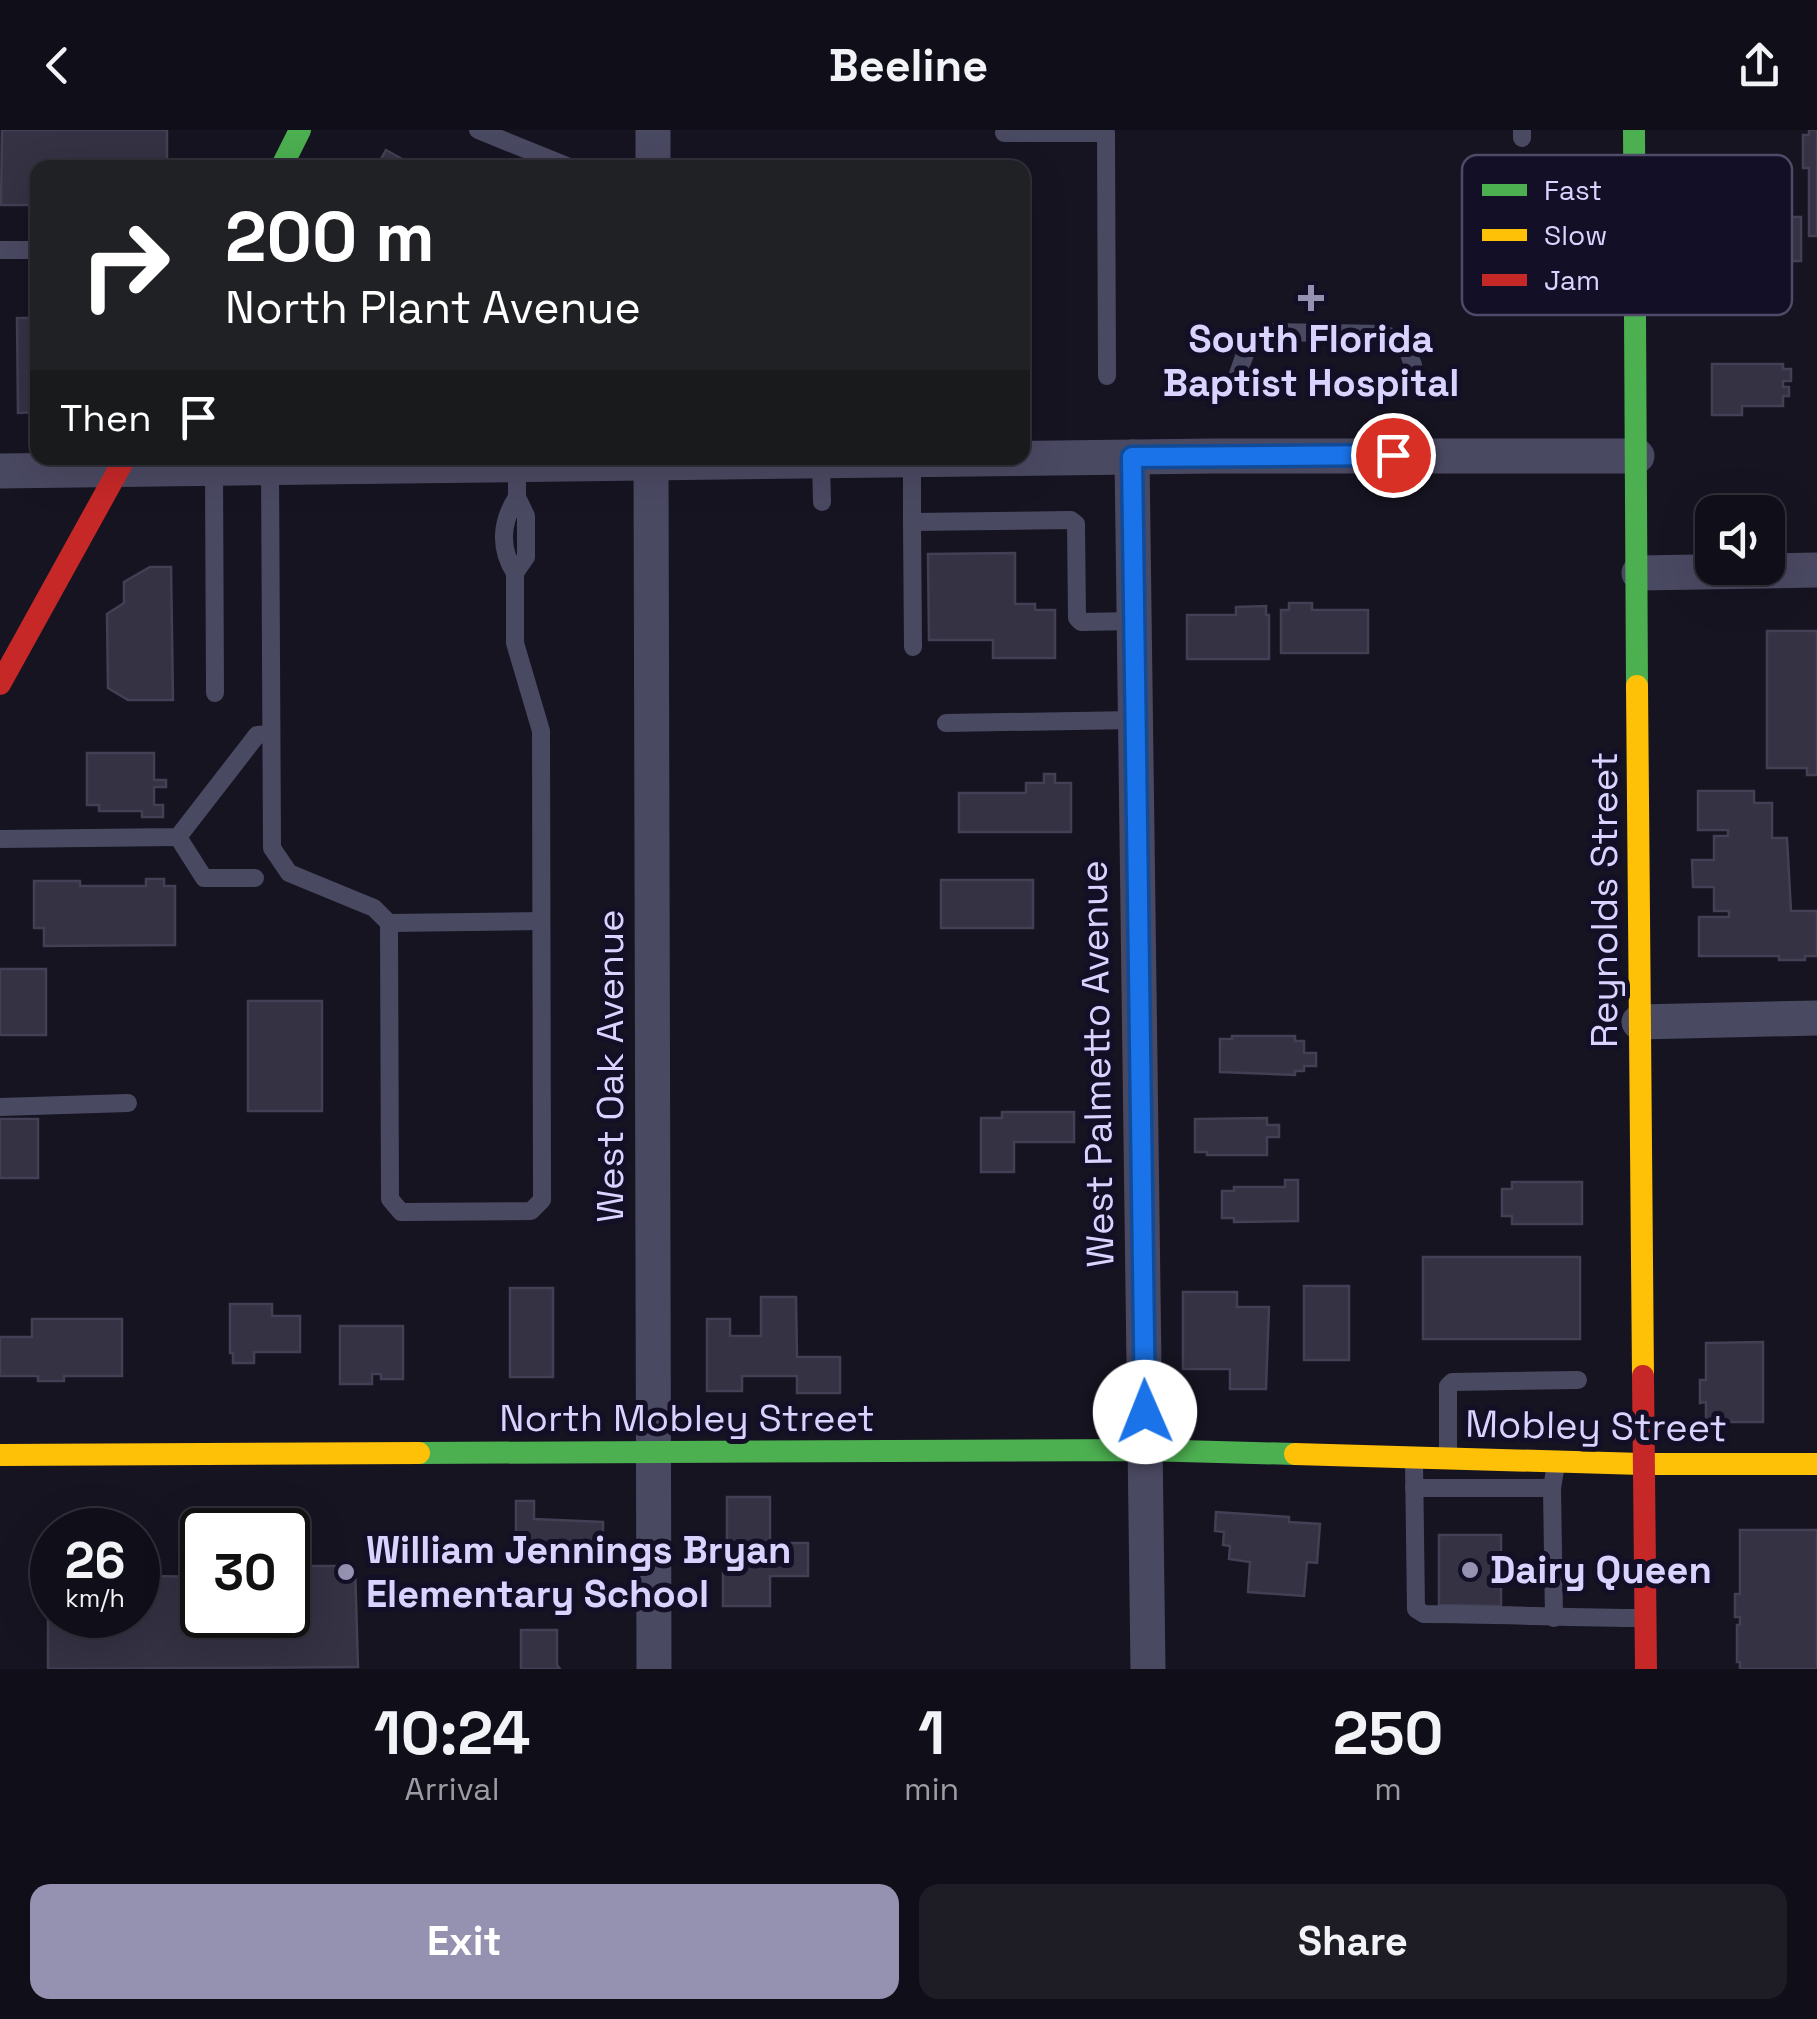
<!DOCTYPE html>
<style>
body{margin:0;font-family:"Space Grotesk",sans-serif;background:#1e1d26;color:#f1f3f6;height:100vh;display:flex;flex-direction:column;font-size:38px;white-space:nowrap}
*{box-sizing:border-box;margin:0}
p{font-size:32px;color:#9c9ca2}
.icon{flex:none;width:55px;height:55px;fill:none;stroke:currentColor;stroke-width:2;stroke-linecap:round;stroke-linejoin:round}
.map{position:relative;height:1539px;overflow:hidden}
.details{display:flex;flex-direction:column;background:#100f19;flex:1}
.details>*{flex:none}
.banner{position:absolute;left:30px;top:30px;width:1000px;height:305px;border-radius:20px;box-shadow:0 10px 40px #0002,0 0 0 2px #302f38;background:#202124;color:#fff;overflow:hidden}
.controls{position:absolute;left:1695px;top:365px;display:grid;gap:20px}
.controls a{display:grid;place-items:center;width:90px;height:90px;border-radius:20px;background:#100f19;box-shadow:0 10px 40px #0002,0 0 0 2px #302f38;font-size:50px}
.speed{position:absolute;left:30px;top:1378px;display:flex;gap:20px;font-size:50px;font-weight:700;text-align:center}
.speed>*{display:grid;place-content:center;width:130px;height:130px;border-radius:50%;background:#100f19;box-shadow:0 10px 40px #0002,0 0 0 2px #302f38;line-height:1}
.speed small{font-size:25px;font-weight:400}
.speed .limit{border:5px solid #111;border-radius:15px;background:#fff;color:#111}
.pin{position:absolute;display:grid;place-items:center;width:85px;height:85px;color:#fff;margin:-42px;border:5px solid #fff;border-radius:50%;box-shadow:0 2px 10px #0007}
.me{position:absolute;width:110px;margin:-55px;rotate:359deg;stroke-linejoin:round;filter:drop-shadow(0 0 8px #0008)}
.turn{display:flex;align-items:center;gap:35px;height:210px;padding:0 30px;font-size:45px}
.turn .icon{width:130px;height:130px;stroke-width:2.5}
.turn b{display:block;font-size:70px;line-height:85px}
.then{display:flex;align-items:center;height:95px;padding:0 30px;background:#0003;gap:20px;font-size:38px}
.eta{display:flex;justify-content:space-evenly;align-items:center;height:170px;text-align:center}
.eta b{font-size:60px;font-weight:700;line-height:70px}
.button{display:flex;gap:20px;margin-top:auto;padding:20px 30px}
.button a{flex:1;height:115px;border-radius:20px;background:#9591b1;color:#fff;font-size:40px;font-weight:700;line-height:115px;text-align:center}
.button a+a{background:#1e1d26;color:#f1f3f6}
header{display:flex;justify-content:space-between;align-items:center;height:130px;padding:0 30px;background:#100f19;font-size:45px;font-weight:700}
.map>svg:first-child{display:block}
</style>
<header><svg class="icon" aria-label="back" viewBox="0 0 24 24"><path d="M15 5l-7 7 7 7"/></svg>Beeline<svg class="icon" aria-label="share" viewBox="0 0 24 24"><path d="M12 15V3M7 8l5-5 5 5M5 13v7h14v-7"/></svg></header>
<div class="map">
<svg width="1817" height="1539" viewBox="0 0 1817 1539">
<rect width="100%" height="100%" fill="#161421"/>
<!-- building -->
<g fill="#343243" stroke="#433f54" stroke-width="2.5">
<polygon points="2,0 167,0 167,38 38,38 38,75 1,75"/>
<polygon points="1809,0 1817,0 1817,106 1809,106 1809,38 1803,38 1803,5 1809,5"/>
<polygon points="386,20 418,38 376,38"/>
<polygon points="1708,87 1801,87 1801,131 1769,131 1769,165 1709,165 1709,141 1685,141 1684,111 1708,111"/>
<polygon points="17,188 38,188 38,282 18,283"/>
<polygon points="1712,234 1783,234 1783,239 1791,239 1791,251 1783,251 1783,257 1789,257 1789,266 1783,266 1783,276 1742,276 1742,285 1712,285"/>
<polygon points="1015,423 1015,474 1035,474 1035,480 1055,480 1055,528 993,528 993,510 929,510 928,424"/>
<polygon points="150,437 171,437 173,570 128,570 108,558 107,484 124,473 124,452"/>
<polygon points="1289,473 1312,473 1312,480 1368,480 1368,523 1281,523 1281,480 1289,480"/>
<polygon points="1266,476 1266,485 1269,485 1269,529 1187,529 1187,485 1236,485 1236,477"/>
<polygon points="1767,501 1817,501 1817,645 1807,645 1807,638 1767,638"/>
<polygon points="87,623 154,623 154,650 166,650 166,657 154,657 154,675 163,675 163,687 142,687 142,681 99,681 99,675 87,675"/>
<polygon points="1044,644 1055,644 1055,653 1071,653 1071,702 959,702 959,663 1026,663 1026,653 1044,653"/>
<polygon points="1698,661 1754,661 1754,673 1772,673 1772,708 1787,708 1791,781 1817,781 1817,826 1805,826 1805,830 1779,830 1779,826 1699,826 1699,787 1729,787 1729,781 1714,781 1714,757 1693,757 1692,730 1714,730 1714,706 1728,706 1728,700 1698,700"/>
<polygon points="146,749 164,749 164,756 175,756 175,815 44,816 44,798 34,798 34,751 80,751 80,756 146,756"/>
<rect x="941" y="750" width="92" height="48"/>
<rect x="0" y="839" width="46" height="66"/>
<rect x="248" y="871" width="74" height="110"/>
<polygon points="1232,906 1295,906 1295,911 1304,911 1304,923 1316,923 1316,936 1304,936 1304,941 1295,941 1295,945 1220,942 1220,909 1232,909"/>
<polygon points="1002,982 1074,982 1074,1012 1014,1012 1014,1042 981,1042 981,988 1002,988"/>
<polygon points="1267,988 1267,995 1279,995 1279,1007 1267,1007 1267,1025 1207,1025 1207,1022 1195,1022 1195,989"/>
<rect x="0" y="989" width="38" height="59"/>
<polygon points="1285,1050 1298,1050 1298,1091 1234,1092 1234,1088 1222,1088 1222,1061 1234,1061 1234,1057 1285,1057"/>
<polygon points="1512,1052 1582,1052 1582,1094 1512,1094 1512,1086 1502,1086 1502,1059 1512,1059"/>
<rect x="1423" y="1127" width="157" height="82"/>
<rect x="1304" y="1156" width="45" height="74"/>
<rect x="510" y="1158" width="43" height="89"/>
<polygon points="1183,1162 1237,1162 1237,1177 1269,1177 1266,1259 1230,1259 1230,1239 1183,1239"/>
<polygon points="761,1167 796,1167 797,1227 840,1227 840,1263 797,1263 797,1246 742,1246 742,1261 707,1261 707,1189 730,1189 730,1206 761,1206"/>
<polygon points="230,1174 272,1174 272,1186 300,1186 300,1222 254,1222 254,1233 233,1233 233,1223 230,1223"/>
<polygon points="32,1189 122,1189 122,1246 64,1246 64,1251 38,1251 38,1246 0,1246 0,1207 32,1207"/>
<polygon points="340,1196 403,1196 403,1249 381,1249 381,1244 372,1244 372,1254 340,1254"/>
<polygon points="1763,1212 1763,1292 1706,1292 1706,1272 1700,1273 1700,1250 1706,1250 1706,1213"/>
<polygon points="727,1367 770,1367 770,1413 808,1413 808,1446 770,1446 770,1476 723,1476 723,1443 727,1443"/>
<polygon points="516,1371 534,1371 534,1389 603,1392 603,1424 589,1424 589,1427 516,1424"/>
<polygon points="1216,1382 1289,1387 1289,1392 1320,1394 1317,1433 1307,1432 1304,1466 1248,1462 1250,1432 1229,1429 1230,1416 1223,1415 1224,1402 1215,1401"/>
<polygon points="1740,1400 1817,1400 1817,1539 1740,1539 1740,1532 1737,1532 1737,1495 1740,1495 1740,1487 1735,1487 1735,1464 1740,1464"/>
<polygon points="1439,1405 1501,1405 1501,1476 1439,1475"/>
<polygon points="288,1436 355,1436 358,1537 48,1539 48,1437 52,1437 52,1485 138,1485 138,1438 154,1438 154,1446 202,1447 202,1485 288,1485"/>
<polygon points="521,1500 557,1500 557,1535 560,1539 521,1539"/>
</g>
<g fill="none" stroke-linecap="round" stroke-linejoin="round">
<!-- lane -->
<g stroke="#4a4962" stroke-width="18">
<polyline points="478,0 572,38"/>
<polyline points="1522,0 1522,8"/>
<polyline points="1004,3 1106,3 1107,246"/>
<polyline points="0,120 38,120"/>
<polyline points="1237,247 1247,218 1268,202 1385,204 1406,216 1413,235"/>
<path d="M 517,331 L 517,367 L 526,386 L 526,427 L 515,443 C 499,418 501,392 517,367"/>
<polyline points="912,331 912,392 1071,390 1076,394 1077,488 1081,492 1134,491"/>
<polyline points="821,332 822,372"/>
<polyline points="270,335 272,718 289,743 374,778 389,793 390,1069 401,1082 531,1081 542,1070 541,601 515,513 515,443"/>
<polyline points="214,339 215,563"/>
<polyline points="912,392 913,517"/>
<polyline points="946,593 1135,590"/>
<polyline points="178,707 204,748 255,748"/>
<polyline points="0,709 178,707 257,605 271,604"/>
<polyline points="389,793 541,791"/>
<polyline points="0,977 128,973"/>
<polyline points="1448,1328 1448,1256 1452,1252 1578,1250"/>
<path d="M 1414,1331 L 1416,1479 L 1424,1484 C 1498,1484 1571,1488 1645,1488"/>
<polyline points="1414,1358 1552,1358"/>
<polyline points="1554,1488 1552,1358 1556,1334"/>
</g>
<!-- street -->
<g stroke="#4a4962" stroke-width="35">
<polyline points="653,38 653,0"/>
<polyline points="1132,327 1148,1539"/>
<polyline points="651,328 654,1539"/>
<polyline points="0,341 1213,326 1637,326"/>
<polyline points="1639,443 1817,440"/>
<polyline points="1639,892 1817,888"/>
</g>
<!-- fast -->
<g stroke="#4caf50" stroke-width="22">
<polyline points="1634,0 1637,556"/>
<polyline points="281,38 300,0"/>
<polyline points="419,1323 1145,1320 1295,1324"/>
</g>
<!-- slow -->
<g stroke="#ffc107" stroke-width="22">
<polyline points="1637,556 1643,1246"/>
<polyline points="1295,1324 1642,1334 1817,1334"/>
<polyline points="0,1325 419,1323"/>
</g>
<!-- jam -->
<g stroke="#c62828" stroke-width="22">
<polyline points="0,554 125,328"/>
<polyline points="1643,1246 1646,1539"/>
</g>
</g>
<g fill="none" stroke-linecap="round" stroke-linejoin="round">
<defs>
<polyline id="route" points="1145,1282 1132,327 1393,325"/>
</defs>
<!-- route casing -->
<use href="#route" stroke="#114b97" stroke-width="25"/>
<!-- route -->
<use href="#route" stroke="#1a73e8" stroke-width="18"/>
</g>
<!-- markers -->
<g fill="#9591b1" stroke="#130f26" stroke-width="4">
<path d="M1306 153h10v10h10v10h-10v10h-10v-10h-10v-10h10z"/>
<circle cx="1470" cy="1440" r="10"/>
<circle cx="346" cy="1442" r="10"/>
</g>
<g text-anchor="middle" stroke-width="10" stroke-linejoin="round" paint-order="stroke">
<!-- poi labels -->
<g font-size="38" font-weight="bold" fill="#d9d4ff" stroke="#130f26" text-anchor="start">
<text x="1311" y="222" text-anchor="middle">South Florida<tspan x="1311" dy="44">Baptist Hospital</tspan></text>
<text x="366" y="1433">William Jennings Bryan<tspan x="366" dy="44">Elementary School</tspan></text>
<text x="1490" y="1453">Dairy Queen</text>
</g>
<!-- street labels -->
<g font-size="38" fill="#d9d4ff" stroke="#130f26">
<text transform="translate(1604 770) rotate(-90)" y="13">Reynolds Street</text>
<text transform="translate(1097 934) rotate(-91)" y="13">West Palmetto Avenue</text>
<text transform="translate(610 936) rotate(-90)" y="13">West Oak Avenue</text>
<text x="687" y="1301">North Mobley Street</text>
<text transform="translate(1596 1296) rotate(1)" y="13">Mobley Street</text>
</g>
</g>
<!-- legend -->
<rect x="1462" y="25" width="330" height="160" rx="15" fill="#130f26" stroke="#4e4a67" stroke-width="2.5"/>
<rect x="1482" y="54" width="45" height="12" fill="#4caf50"/>
<rect x="1482" y="99" width="45" height="12" fill="#ffc107"/>
<rect x="1482" y="144" width="45" height="12" fill="#c62828"/>
<g font-size="28" fill="#d9d4ff">
<text x="1544" y="70">Fast</text>
<text x="1544" y="115">Slow</text>
<text x="1544" y="160">Jam</text>
</g>
</svg>
<div class="controls">
<a><svg class="icon" aria-label="sound" viewBox="0 0 24 24"><path d="M4 9h4l5-4v14l-5-4H4zM17 9q2 3 0 6"/></svg></a>
</div>
<div class="speed"><div>26<small>km/h</small></div><div class="limit">30</div></div>
<div class="pin" style="left:1393px;top:325px;background:#d93025"><svg class="icon" aria-label="arrive" viewBox="0 0 24 24"><path d="M6 21V4h12l-3 4 3 4H6"/></svg></div>
<svg class="me" style="left:1145px;top:1282px" viewBox="-20 -20 40 40"><circle r="19" fill="#fff"/><path d="M0-13L10 11 0 6-10 11z" fill="#1a73e8"/></svg>
<div class="banner">
<div class="turn"><svg class="icon" aria-label="right" viewBox="0 0 24 24"><path d="M7 20v-9h11M14 6l5 5-5 5"/></svg><div><b>200 m</b>North Plant Avenue</div></div>
<div class="then">Then<svg class="icon" aria-label="arrive" viewBox="0 0 24 24"><path d="M6 21V4h12l-3 4 3 4H6"/></svg></div>
</div>
</div>
<section class="details">
<div class="eta">
<div><b>10:24</b><p>Arrival</p></div>
<div><b>1</b><p>min</p></div>
<div><b>250</b><p>m</p></div>
</div>
<div class="button"><a>Exit</a><a>Share</a></div>
</section>
